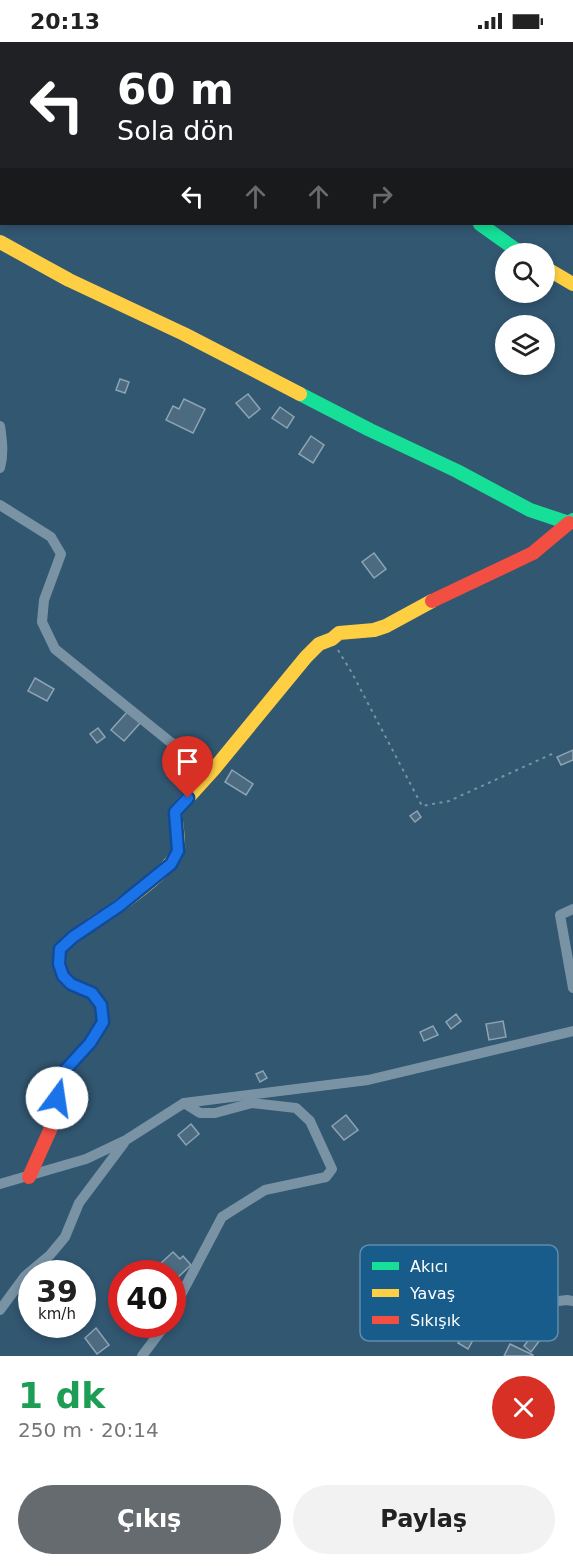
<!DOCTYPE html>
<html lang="tr">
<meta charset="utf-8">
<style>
body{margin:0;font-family:"DejaVu Sans",sans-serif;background:#f2f2f2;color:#222;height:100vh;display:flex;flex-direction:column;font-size:22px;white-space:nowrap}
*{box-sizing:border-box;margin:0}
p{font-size:20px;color:#767676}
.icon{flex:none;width:33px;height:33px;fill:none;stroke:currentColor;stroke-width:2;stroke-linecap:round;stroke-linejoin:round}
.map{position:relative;height:1314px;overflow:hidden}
.sheet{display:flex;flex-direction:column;background:#fff;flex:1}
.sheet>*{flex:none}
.hud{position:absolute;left:0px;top:0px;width:573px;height:183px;box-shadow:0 3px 9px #0003;background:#202124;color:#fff;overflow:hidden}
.tools{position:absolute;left:495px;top:201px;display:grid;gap:12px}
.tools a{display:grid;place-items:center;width:60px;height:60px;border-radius:50%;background:#fff;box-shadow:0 3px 9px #0003;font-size:30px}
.speed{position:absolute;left:18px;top:1218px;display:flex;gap:12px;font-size:30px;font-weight:700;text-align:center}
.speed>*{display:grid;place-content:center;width:78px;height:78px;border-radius:50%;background:#fff;box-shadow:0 3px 9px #0003;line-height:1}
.speed small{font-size:15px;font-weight:400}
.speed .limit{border:9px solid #d22;background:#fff;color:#111}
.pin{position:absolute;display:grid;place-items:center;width:51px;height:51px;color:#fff;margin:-62px -26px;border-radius:50% 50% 50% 0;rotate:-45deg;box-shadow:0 0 6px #0007}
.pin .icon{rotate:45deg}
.me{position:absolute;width:66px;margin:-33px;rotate:14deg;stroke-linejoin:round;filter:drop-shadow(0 0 4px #0008)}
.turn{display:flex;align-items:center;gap:21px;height:126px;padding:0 18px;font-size:27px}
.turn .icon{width:78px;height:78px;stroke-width:2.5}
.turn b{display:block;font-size:42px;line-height:51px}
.lanes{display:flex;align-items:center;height:57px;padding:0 18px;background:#0003;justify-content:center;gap:30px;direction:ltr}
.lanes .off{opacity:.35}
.round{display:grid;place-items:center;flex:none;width:63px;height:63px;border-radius:32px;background:#f2f2f2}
.head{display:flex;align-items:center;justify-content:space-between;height:102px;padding:0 18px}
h1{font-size:36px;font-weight:600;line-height:45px;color:#1e9e55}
.cta{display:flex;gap:12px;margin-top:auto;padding:12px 18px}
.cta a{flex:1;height:69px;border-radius:36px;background:#656b6f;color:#fff;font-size:24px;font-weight:600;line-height:69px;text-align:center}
.cta a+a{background:#f2f2f2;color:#222}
.status{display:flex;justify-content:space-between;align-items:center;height:42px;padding:0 30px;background:#fff;direction:ltr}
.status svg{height:16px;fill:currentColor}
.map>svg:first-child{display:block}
</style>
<div class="status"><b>20:13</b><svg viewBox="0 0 49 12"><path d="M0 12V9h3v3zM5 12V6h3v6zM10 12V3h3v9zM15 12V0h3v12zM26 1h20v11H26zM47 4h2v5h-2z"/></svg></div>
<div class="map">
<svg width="573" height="1314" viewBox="0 0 573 1314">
<rect width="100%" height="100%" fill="#325771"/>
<!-- building -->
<g fill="#4c6b80" stroke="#8da4b4" stroke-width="1.5">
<polygon points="120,337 129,340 125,351 116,348"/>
<polygon points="248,352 260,367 249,376 236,361"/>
<polygon points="184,357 205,367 193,391 166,378 173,364 179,367"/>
<polygon points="280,365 294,375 287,386 272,376"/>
<polygon points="311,394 324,403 313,421 299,412"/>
<polygon points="374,511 386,527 374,536 362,520"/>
<polygon points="35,636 54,647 47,659 28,649"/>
<polygon points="128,669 141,680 124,699 111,688"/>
<polygon points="98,686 105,695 97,701 90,692"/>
<polygon points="573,708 573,718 561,723 557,715"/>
<polygon points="232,728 253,742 246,753 225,740"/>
<polygon points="417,769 421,775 415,780 410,774"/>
<polygon points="456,972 461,979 451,987 446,980"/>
<polygon points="503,979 506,995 489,998 486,982"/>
<polygon points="433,984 438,993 424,999 420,990"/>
<polygon points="263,1029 267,1036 260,1040 256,1032"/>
<polygon points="346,1073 358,1088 344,1098 332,1084"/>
<polygon points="191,1082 199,1092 186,1103 178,1093"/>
<polygon points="173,1210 180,1217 183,1214 191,1223 175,1238 172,1236 172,1232 169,1232 161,1221"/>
<polygon points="468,1284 478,1289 468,1307 458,1301"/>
<polygon points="96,1286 109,1303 97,1312 85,1296"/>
<polygon points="533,1292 540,1298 531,1310 524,1304"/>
<polygon points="510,1302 533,1313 532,1314 504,1314"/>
</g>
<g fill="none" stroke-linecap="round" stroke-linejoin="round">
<!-- path -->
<polyline stroke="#7993a5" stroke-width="2" stroke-dasharray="3 4.5" stroke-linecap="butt" points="338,608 352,631 422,764 449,759 552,712"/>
<!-- street -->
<g stroke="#7993a5" stroke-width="10">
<path d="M 0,384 C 2,397 4,412 0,426"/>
<polyline points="0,463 51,495 61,512 44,558 42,580 55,607 169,699 214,727"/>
<polyline points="573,867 560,873 573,946"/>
<polyline points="0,1142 86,1117 126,1098 184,1061 368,1038 573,989"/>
<polyline points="515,1264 567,1258 573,1259"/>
<polyline points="0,1268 25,1234 50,1213 65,1195 79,1161 124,1101"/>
<polyline points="172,1270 222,1175 265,1148 326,1135 332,1127 310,1079 296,1066 252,1061 215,1071 200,1071 184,1061"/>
<polyline points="142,1314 166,1282"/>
</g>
<!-- fast -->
<g stroke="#16e098" stroke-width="14">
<polyline points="480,182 522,212"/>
<polyline points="300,352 370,388 457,429 530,468 569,481 573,478"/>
</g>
<!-- slow -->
<g stroke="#ffcf43" stroke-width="14">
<polyline points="248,0 249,2"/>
<polyline points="321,0 324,2"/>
<polyline points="0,200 69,238 184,292 300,352"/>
<polyline points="544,225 573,242"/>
<path d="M 93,881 C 111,870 175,826 178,808 C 179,797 176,781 175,770 L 214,727 L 306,615 L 319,602 L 332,597 L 339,591 L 374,588 L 386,584 L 432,559"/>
</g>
<!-- jam -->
<g stroke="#f24e42" stroke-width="14">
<polyline points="572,32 573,32"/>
<polyline points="432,559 533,511 569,481"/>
<polyline points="29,1135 59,1068 56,1044 58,1036 90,1001 103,980 101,963 92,951 71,942 63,934 59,923 60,907 73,895 93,881"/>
</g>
</g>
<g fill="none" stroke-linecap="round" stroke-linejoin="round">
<defs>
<polyline id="route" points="57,1056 56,1044 58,1036 90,1001 103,980 101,963 92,951 71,942 63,934 59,922 60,907 73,895 119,864 171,822 178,809 175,770 188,756"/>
</defs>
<!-- route casing -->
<use href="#route" stroke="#114b97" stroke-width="15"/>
<!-- route -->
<use href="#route" stroke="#1a73e8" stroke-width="10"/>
</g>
<!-- legend -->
<rect x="360" y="1203" width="198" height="96" rx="9" fill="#185c8b" stroke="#5d8dae" stroke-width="1.5"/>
<rect x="372" y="1220" width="27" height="8" fill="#16e098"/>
<rect x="372" y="1247" width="27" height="8" fill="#ffcf43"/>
<rect x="372" y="1274" width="27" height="8" fill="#f24e42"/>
<g font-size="16" fill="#fff">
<text x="410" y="1230">Akıcı</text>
<text x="410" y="1257">Yavaş</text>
<text x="410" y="1284">Sıkışık</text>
</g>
</svg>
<div class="tools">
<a><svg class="icon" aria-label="search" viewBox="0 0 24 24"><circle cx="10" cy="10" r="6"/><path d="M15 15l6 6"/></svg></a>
<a><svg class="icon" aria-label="layers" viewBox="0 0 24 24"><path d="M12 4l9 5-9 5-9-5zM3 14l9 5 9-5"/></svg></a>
</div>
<div class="speed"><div>39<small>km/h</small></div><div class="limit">40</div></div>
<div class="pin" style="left:188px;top:756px;background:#d93025"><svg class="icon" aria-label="arrive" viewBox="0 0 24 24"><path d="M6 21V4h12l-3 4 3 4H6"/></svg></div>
<svg class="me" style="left:57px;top:1056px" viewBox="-20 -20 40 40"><circle r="19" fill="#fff"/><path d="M0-13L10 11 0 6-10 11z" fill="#1a73e8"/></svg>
<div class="hud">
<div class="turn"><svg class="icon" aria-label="left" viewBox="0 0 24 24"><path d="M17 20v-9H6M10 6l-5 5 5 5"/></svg><div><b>60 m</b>Sola dön</div></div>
<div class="lanes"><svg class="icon" aria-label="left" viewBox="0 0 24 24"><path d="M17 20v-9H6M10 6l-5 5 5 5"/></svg><svg class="icon off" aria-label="ahead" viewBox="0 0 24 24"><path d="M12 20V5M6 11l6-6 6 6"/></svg><svg class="icon off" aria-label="ahead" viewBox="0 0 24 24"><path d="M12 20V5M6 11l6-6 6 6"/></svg><svg class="icon off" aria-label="right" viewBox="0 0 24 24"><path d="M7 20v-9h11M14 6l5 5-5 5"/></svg></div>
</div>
</div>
<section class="sheet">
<div class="head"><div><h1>1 dk</h1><p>250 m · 20:14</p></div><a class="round" style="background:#d93025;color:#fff"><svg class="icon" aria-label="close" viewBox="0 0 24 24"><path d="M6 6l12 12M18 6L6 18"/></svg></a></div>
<div class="cta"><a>Çıkış</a><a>Paylaş</a></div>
</section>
